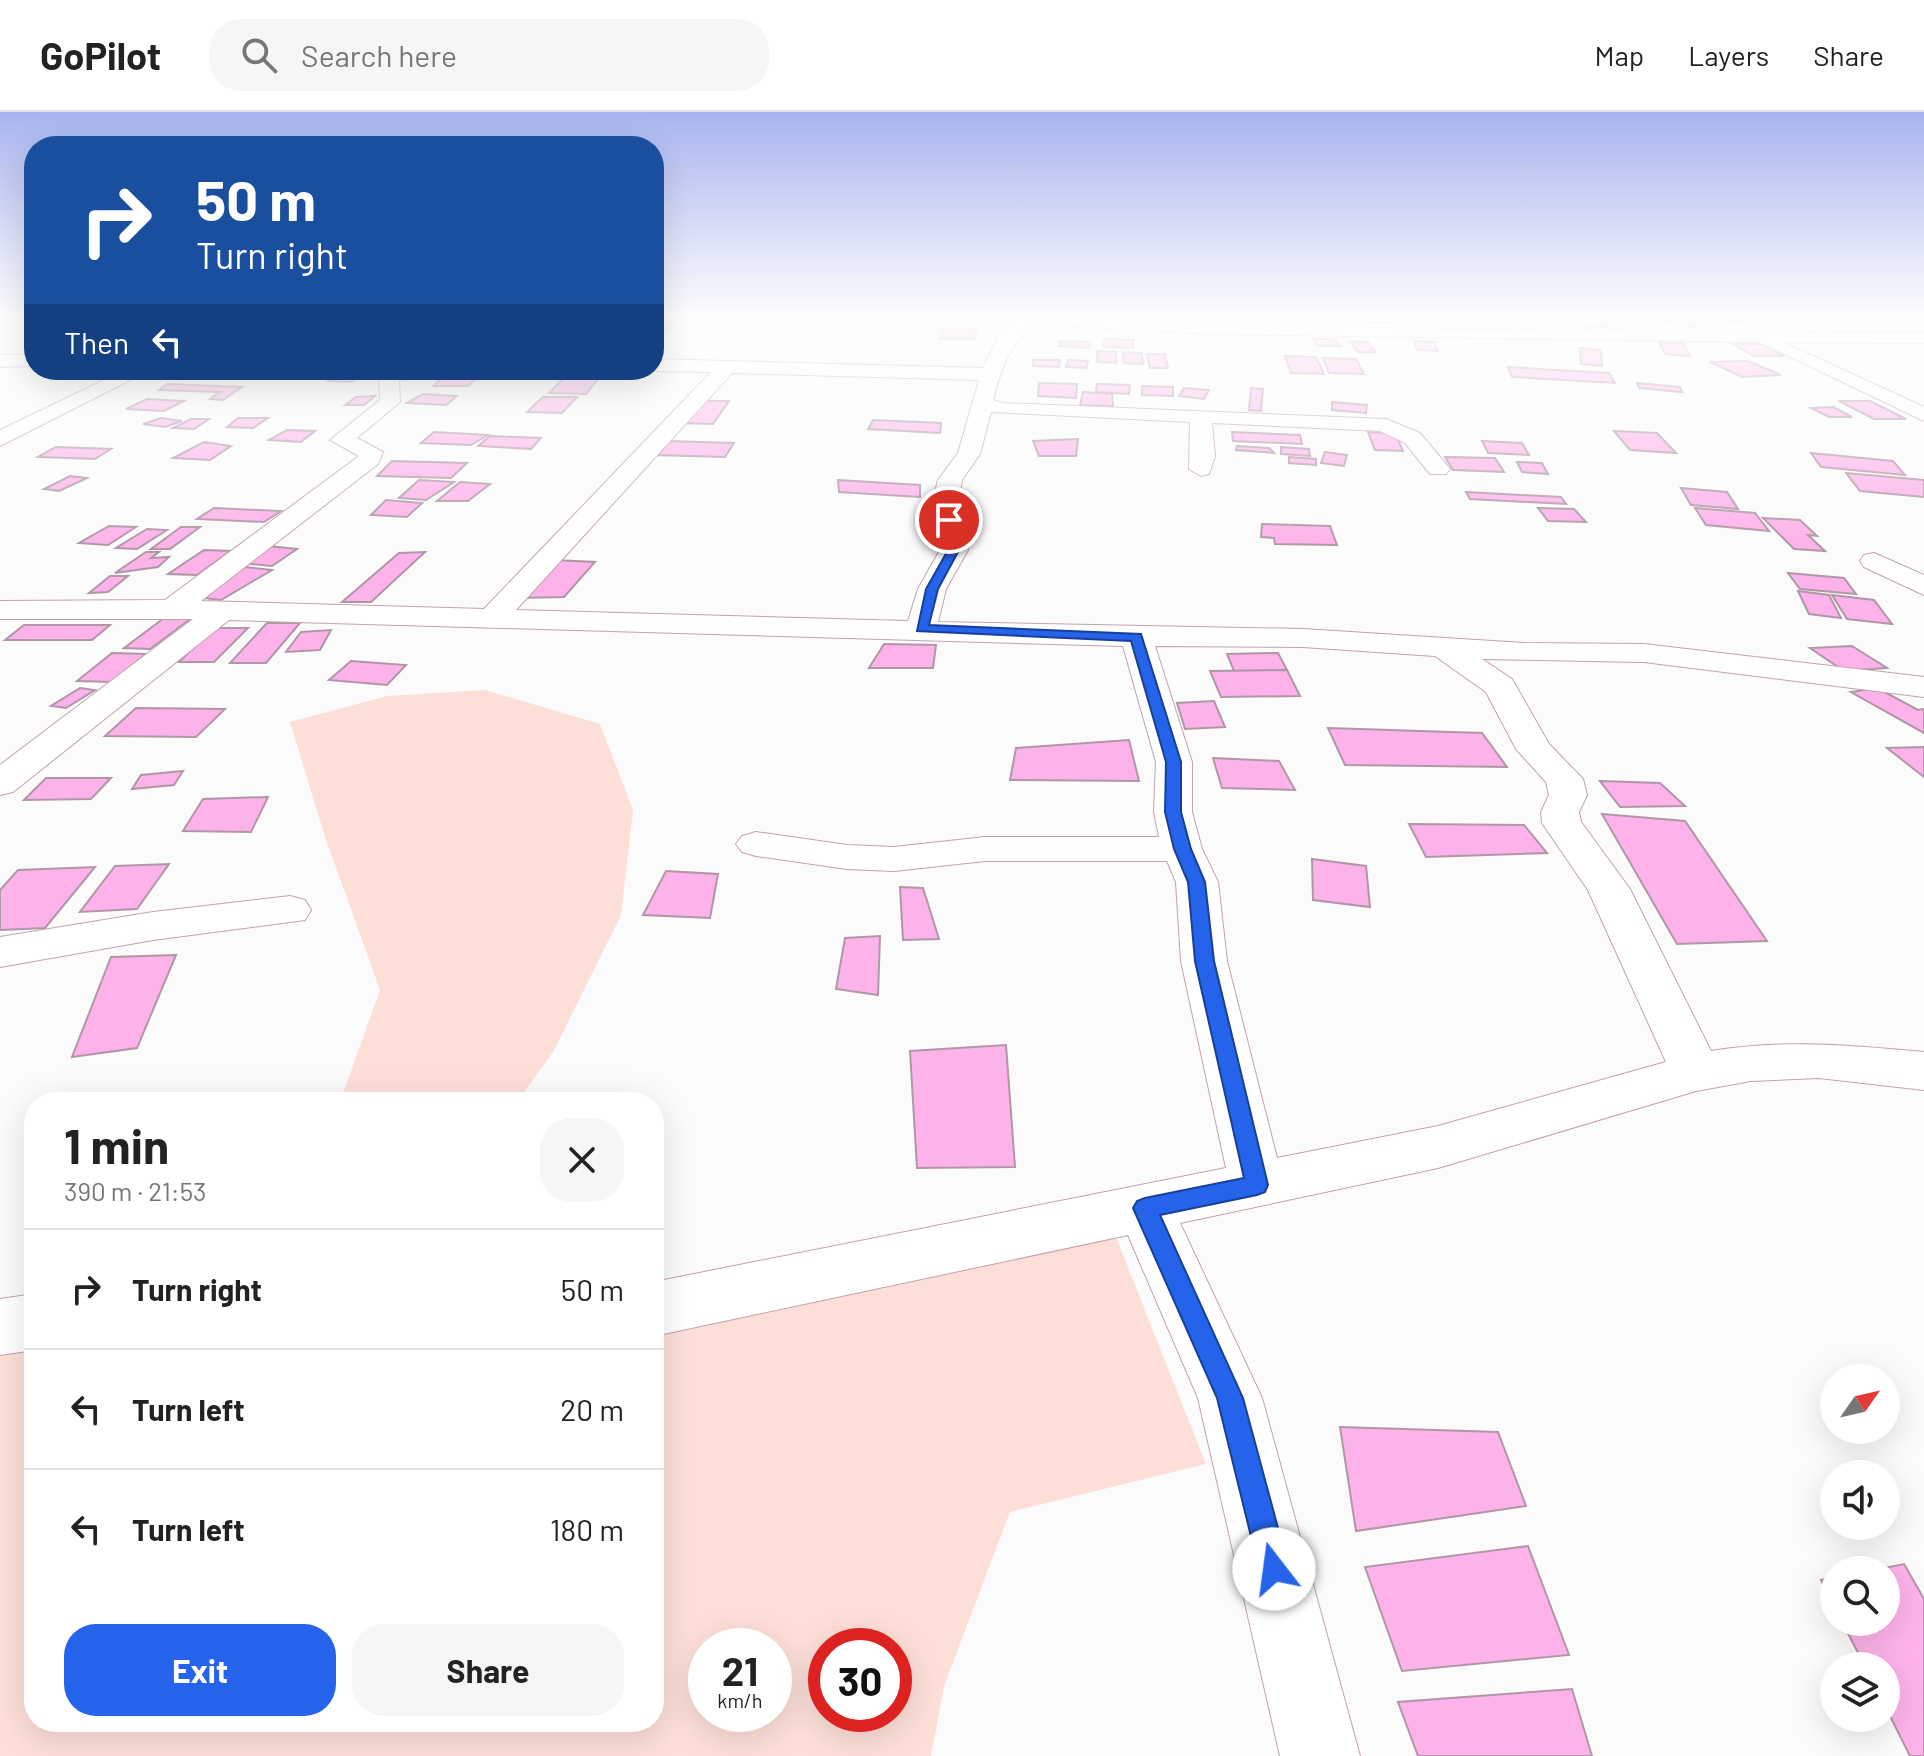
<!DOCTYPE html>
<meta charset="utf-8">
<style>
body{margin:0;font-family:Barlow,sans-serif;background:#f6f6f6;color:#222;height:100vh;display:flex;flex-direction:column;font-size:30px;white-space:nowrap}
*{box-sizing:border-box;margin:0}
p{font-size:26px;color:#767676}
.icon{flex:none;width:44px;height:44px;fill:none;stroke:currentColor;stroke-width:2;stroke-linecap:round;stroke-linejoin:round}
.map{position:relative;flex:1;overflow:hidden}
.details{position:absolute;left:24px;top:980px;width:640px;height:640px;display:flex;flex-direction:column;background:#fff;border-radius:32px;box-shadow:0 8px 32px #0002}
.details>*{flex:none}
.top-card{position:absolute;left:24px;top:24px;width:640px;height:244px;border-radius:32px;box-shadow:0 8px 32px #0002;background:#1a4fa0;color:#fff;overflow:hidden}
.needle{width:52px;rotate:56deg}
.controls{position:absolute;left:1820px;top:1252px;display:grid;gap:16px}
.controls a{display:grid;place-items:center;width:80px;height:80px;border-radius:50%;background:#fff;box-shadow:0 8px 32px #0002;font-size:40px}
.speed{position:absolute;left:688px;top:1516px;display:flex;gap:16px;font-size:40px;font-weight:700;text-align:center}
.speed>*{display:grid;place-content:center;width:104px;height:104px;border-radius:50%;background:#fff;box-shadow:0 8px 32px #0002;line-height:1}
.speed small{font-size:20px;font-weight:400}
.speed .limit{border:12px solid #d22;background:#fff;color:#111}
.pin{position:absolute;display:grid;place-items:center;width:68px;height:68px;color:#fff;margin:-34px;border:4px solid #fff;border-radius:50%;box-shadow:0 2px 8px #0007}
.me{position:absolute;width:88px;margin:-44px;rotate:345deg;stroke-linejoin:round;filter:drop-shadow(0 0 6px #0008)}
.turn{display:flex;align-items:center;gap:28px;height:168px;padding:0 40px;font-size:36px}
.turn .icon{width:104px;height:104px;stroke-width:2.5}
.turn b{display:block;font-size:56px;line-height:68px}
.then{display:flex;align-items:center;height:76px;padding:0 40px;background:#0003;gap:16px;font-size:30px}
.round{display:grid;place-items:center;flex:none;width:84px;height:84px;border-radius:32px;background:#f6f6f6}
.headline{display:flex;align-items:center;justify-content:space-between;height:136px;padding:0 40px}
h1{font-size:48px;font-weight:700;line-height:60px}
.action{display:flex;gap:16px;margin-top:auto;padding:16px 40px}
.action a{flex:1;height:92px;border-radius:32px;background:#2563eb;color:#fff;font-size:32px;font-weight:700;line-height:92px;text-align:center}
.action a+a{background:#f6f6f6;color:#222}
ul{padding:0;list-style:none}
li{display:flex;align-items:center;gap:24px;height:120px;padding:0 40px;border-top:2px solid #e0e0e0}
li div{flex:1}
li b{display:block;font-size:30px}
li em{font-style:normal}
header{display:flex;align-items:center;gap:48px;box-sizing:border-box;height:112px;padding:0 40px;background:#fff;border-bottom:2px solid #e0e0e0}
header strong{font-size:38px}
nav{display:flex;gap:44px;margin-inline-start:auto;font-size:28px}
.search{width:560px;height:72px;background:#f6f6f6;display:flex;align-items:center;gap:20px;box-sizing:border-box;padding:0 28px;border-radius:32px;color:#767676;font-size:30px}
.map>svg:first-child{display:block}
</style>
<header>
<strong>GoPilot</strong>
<div class="search"><svg class="icon" aria-label="search" viewBox="0 0 24 24"><circle cx="10" cy="10" r="6"/><path d="M15 15l6 6"/></svg>Search here</div>
<nav><a>Map</a><a>Layers</a><a>Share</a></nav>
</header>
<div class="map">
<svg width="1924" height="1644" viewBox="0 0 1924 1644">
<rect width="100%" height="100%" fill="#fbfbfb"/>
<!-- green -->
<g fill="#fddfd7" fill-rule="evenodd">
<polygon points="485,578 600,612 633,698 621,803 553,940 517,990 340,990 380,878 325,725 290,610 387,584"/>
<path d="M 1109,1108 L 1206,1352 L 1010,1400 L 944,1574 L 931,1644 L 0,1644 L 0,1193 L 34,1187 L 34,1610 L 654,1610 L 654,1211 ZM 706,1534 L 774,1534 L 774,1602 L 706,1602 ZM 826,1534 L 894,1534 L 894,1602 L 826,1602 Z"/>
</g>
<!-- building -->
<g fill="#fdb3e9" stroke="#b196a8" stroke-width="2">
<polygon points="1364,204 1384,204 1391,211 1370,211"/>
<polygon points="1569,204 1595,204 1609,215 1582,214"/>
<polygon points="1658,204 1680,204 1697,215 1665,210"/>
<polygon points="1702,204 1734,204 1744,210 1710,209"/>
<polygon points="654,208 655,207 676,208 665,220 654,219"/>
<polygon points="943,217 977,217 975,227 940,227"/>
<polygon points="1104,227 1133,228 1133,236 1103,235"/>
<polygon points="1313,227 1334,227 1340,234 1318,234"/>
<polygon points="1060,229 1090,230 1089,236 1059,234"/>
<polygon points="1414,229 1434,230 1438,239 1417,238"/>
<polygon points="1350,230 1368,230 1376,240 1358,240"/>
<polygon points="1659,230 1684,232 1690,244 1665,242"/>
<polygon points="1733,232 1762,232 1784,244 1754,244"/>
<polygon points="1580,236 1601,238 1602,254 1581,252"/>
<polygon points="1097,239 1116,240 1116,251 1097,250"/>
<polygon points="1123,240 1142,241 1143,252 1124,251"/>
<polygon points="1147,242 1165,242 1168,256 1150,256"/>
<polygon points="1285,244 1316,245 1324,262 1291,261"/>
<polygon points="1323,246 1356,247 1364,262 1329,261"/>
<polygon points="1033,248 1060,248 1059,255 1033,254"/>
<polygon points="1068,248 1088,249 1086,256 1066,255"/>
<polygon points="1748,249 1781,263 1742,265 1710,250"/>
<polygon points="1508,255 1609,261 1615,271 1512,265"/>
<polygon points="348,258 371,258 351,270 328,269"/>
<polygon points="451,258 484,258 468,274 433,274"/>
<polygon points="563,267 598,267 586,282 549,281"/>
<polygon points="1039,271 1077,272 1076,286 1038,284"/>
<polygon points="1637,271 1680,275 1682,280 1639,276"/>
<polygon points="167,272 242,275 223,288 210,287 220,280 159,278"/>
<polygon points="1097,272 1130,273 1129,282 1096,280"/>
<polygon points="1142,274 1173,275 1173,284 1142,283"/>
<polygon points="1184,276 1209,278 1204,287 1179,284"/>
<polygon points="1251,276 1263,277 1261,299 1249,298"/>
<polygon points="1083,280 1112,282 1113,294 1080,293"/>
<polygon points="423,282 457,284 446,293 407,291"/>
<polygon points="375,284 364,293 345,293 356,285"/>
<polygon points="543,285 577,285 562,301 527,300"/>
<polygon points="147,287 184,289 164,299 126,297"/>
<polygon points="701,289 729,289 713,312 681,311"/>
<polygon points="1839,289 1870,289 1906,307 1874,307"/>
<polygon points="1332,290 1367,293 1366,301 1332,298"/>
<polygon points="1833,295 1852,305 1829,305 1811,296"/>
<polygon points="161,306 182,309 165,315 143,312"/>
<polygon points="238,306 268,306 253,316 227,315"/>
<polygon points="191,307 209,307 194,317 173,316"/>
<polygon points="873,308 941,311 940,321 868,317"/>
<polygon points="287,318 315,319 301,330 269,328"/>
<polygon points="1614,319 1657,321 1676,341 1630,338"/>
<polygon points="434,320 488,323 471,333 421,331"/>
<polygon points="1232,320 1300,323 1302,332 1233,329"/>
<polygon points="1368,320 1395,321 1403,339 1375,338"/>
<polygon points="490,324 541,326 531,337 478,334"/>
<polygon points="1078,327 1076,344 1039,344 1033,329"/>
<polygon points="668,329 734,331 725,345 654,343"/>
<polygon points="1482,329 1522,331 1529,343 1488,341"/>
<polygon points="204,330 231,334 210,348 173,346"/>
<polygon points="1237,334 1269,336 1274,341 1236,338"/>
<polygon points="56,335 111,337 95,347 38,345"/>
<polygon points="1281,335 1309,337 1310,344 1281,342"/>
<polygon points="1325,340 1347,343 1344,354 1321,351"/>
<polygon points="1811,341 1893,349 1905,363 1821,355"/>
<polygon points="1289,345 1316,347 1316,353 1289,351"/>
<polygon points="1445,345 1495,346 1504,360 1453,358"/>
<polygon points="392,349 467,351 451,366 377,364"/>
<polygon points="1517,350 1542,351 1548,362 1522,360"/>
<polygon points="1846,361 1924,368 1924,385 1860,379"/>
<polygon points="70,364 87,366 59,379 44,377"/>
<polygon points="419,368 454,370 426,388 399,386"/>
<polygon points="838,368 920,373 920,385 839,380"/>
<polygon points="460,370 490,372 468,389 437,389"/>
<polygon points="1681,376 1727,380 1738,397 1691,393"/>
<polygon points="1466,380 1561,385 1566,392 1470,387"/>
<polygon points="386,388 422,391 407,405 371,403"/>
<polygon points="214,396 281,399 264,410 197,407"/>
<polygon points="1538,396 1574,397 1586,410 1548,409"/>
<polygon points="1695,396 1755,401 1769,419 1706,413"/>
<polygon points="1763,406 1800,408 1817,424 1808,423 1825,439 1794,437"/>
<polygon points="1262,412 1330,414 1337,433 1275,432 1274,426 1261,425"/>
<polygon points="109,414 136,415 108,433 79,431"/>
<polygon points="181,415 200,415 170,437 151,437"/>
<polygon points="147,417 167,418 137,437 116,436"/>
<polygon points="268,434 297,437 272,454 242,451"/>
<polygon points="204,438 231,439 197,463 168,462"/>
<polygon points="146,440 159,440 151,446 169,445 158,455 115,461"/>
<polygon points="425,440 371,490 342,490 399,441"/>
<polygon points="554,448 595,450 564,485 520,486"/>
<polygon points="246,455 272,458 221,488 195,485"/>
<polygon points="1788,461 1844,466 1856,482 1800,477"/>
<polygon points="110,464 128,464 108,480 89,481"/>
<polygon points="1798,479 1829,483 1841,506 1809,502"/>
<polygon points="1832,483 1874,488 1892,512 1847,507"/>
<polygon points="168,503 193,505 150,537 124,536"/>
<polygon points="267,511 300,511 266,551 230,551"/>
<polygon points="24,513 110,513 92,528 5,528"/>
<polygon points="214,516 248,516 214,550 179,550"/>
<polygon points="331,518 320,538 286,540 301,520"/>
<polygon points="884,532 936,533 933,556 869,556"/>
<polygon points="1852,534 1887,556 1844,559 1810,536"/>
<polygon points="112,541 146,542 112,570 77,569"/>
<polygon points="1278,541 1287,558 1234,559 1227,542"/>
<polygon points="351,549 406,553 387,573 329,568"/>
<polygon points="1287,558 1300,584 1221,585 1210,559"/>
<polygon points="80,576 95,578 66,596 51,594"/>
<polygon points="1877,576 1918,598 1924,597 1924,621 1851,580"/>
<polygon points="1214,589 1225,615 1185,617 1177,591"/>
<polygon points="136,596 225,597 196,625 105,624"/>
<polygon points="1328,616 1482,621 1507,655 1345,653"/>
<polygon points="1129,628 1139,669 1010,668 1016,636"/>
<polygon points="1924,635 1924,665 1887,636"/>
<polygon points="1213,646 1279,649 1295,678 1222,676"/>
<polygon points="183,659 174,673 132,677 141,663"/>
<polygon points="46,666 111,666 91,687 24,688"/>
<polygon points="1600,669 1660,671 1685,694 1620,695"/>
<polygon points="268,685 251,720 183,719 203,687"/>
<polygon points="1602,702 1685,709 1767,829 1677,832"/>
<polygon points="1409,712 1524,713 1547,741 1426,745"/>
<polygon points="1312,747 1366,754 1370,795 1313,788"/>
<polygon points="169,752 137,797 80,800 115,754"/>
<polygon points="95,755 45,816 0,818 0,778 18,758"/>
<polygon points="666,759 718,762 710,806 643,803"/>
<polygon points="900,775 923,776 939,827 903,828"/>
<polygon points="880,824 878,883 836,877 845,826"/>
<polygon points="176,843 137,936 72,945 111,845"/>
<polygon points="1006,933 1015,1055 917,1056 910,939"/>
<polygon points="1340,1315 1498,1320 1526,1394 1356,1419"/>
<polygon points="1528,1434 1569,1543 1402,1559 1365,1455"/>
<polygon points="1904,1452 1924,1487 1924,1644 1910,1644 1886,1596 1886,1554 1865,1554 1842,1510 1886,1510 1886,1458 1874,1458"/>
<polygon points="1834,1465 1834,1494 1821,1468"/>
<polygon points="1572,1577 1592,1644 1418,1644 1398,1590"/>
</g>
<g fill="none" stroke-linecap="round" stroke-linejoin="round">
<defs>
<g id="minor">
<path d="M 963,204 L 1422,217 L 1924,221 L 1924,231 L 1783,230 L 1924,295 L 1924,309 L 1759,230 L 1210,222 L 1033,212 C 1009,234 1001,257 993,288 L 1003,291 L 1386,307 L 1420,321 L 1450,357 L 1446,362 L 1430,362 L 1405,331 L 1380,319 L 1212,311 L 1215,344 L 1209,362 L 1201,364 L 1189,357 L 1190,310 L 991,300 L 980,342 L 962,368 L 958,391 L 968,438 L 946,477 L 938,510 L 1303,517 L 1524,531 L 1644,532 L 1924,565 L 1924,585 L 1644,550 L 1482,547 L 1512,567 L 1549,632 L 1583,667 L 1587,683 L 1579,700 L 1581,710 L 1630,777 L 1711,939 C 1785,927 1850,933 1924,940 L 1924,978 L 1819,966 L 1751,969 L 1696,979 L 1438,1056 L 1180,1111 L 1262,1286 L 1360,1644 L 1280,1644 L 1198,1286 L 1128,1123 L 654,1224 L 654,1170 L 1226,1056 L 1181,849 L 1176,770 L 1167,749 L 985,749 L 894,759 L 847,757 L 756,744 L 742,740 L 736,732 L 742,724 L 756,720 L 847,733 L 894,735 L 985,725 L 1159,725 L 1154,700 L 1156,650 L 1123,534 L 229,508 L 13,680 L 0,683 L 0,653 L 193,507 L 0,507 L 0,489 L 165,488 L 359,344 L 330,328 L 380,288 L 379,268 L 389,258 L 410,258 L 399,269 L 400,290 L 357,326 L 383,340 L 378,352 L 201,489 L 484,497 L 711,260 L 654,259 L 651,258 L 654,247 L 983,256 L 998,225 L 1013,211 L 971,209 ZM 732,261 L 979,268 L 958,341 L 938,368 L 932,391 L 940,438 L 918,477 L 908,509 L 516,498 ZM 1155,534 L 1303,535 L 1435,544 L 1486,580 L 1516,637 L 1546,670 L 1549,683 L 1541,700 L 1542,711 L 1588,778 L 1666,950 L 1438,1014 L 1277,1046 L 1227,849 L 1218,770 L 1202,737 L 1192,700 L 1192,650 Z"/>
<polygon points="34,242 34,254 0,255 0,243"/>
<polygon points="1874,441 1924,463 1924,483 1864,455 1860,449 1864,443"/>
<polygon points="290,784 305,788 311,798 305,808 153,828 0,855 0,825 153,800"/>
<polygon points="34,1182 34,1238 0,1243 0,1187"/>
</g>
<polygon id="major" points="125,258 150,258 0,334 0,318"/>
</defs>
<!-- minor casing -->
<use href="#minor" stroke="#c3a2ad" stroke-width="2"/>
<!-- major casing -->
<use href="#major" stroke="#c3a2ad" stroke-width="2"/>
<!-- minor -->
<use href="#minor" fill="#fff" fill-rule="evenodd"/>
<!-- major -->
<use href="#major" fill="#fff" fill-rule="evenodd"/>
</g>
<!-- sky -->
<linearGradient id="sky" x2="0" y2="1"><stop stop-color="#a8b4ef"/><stop offset="0.47" stop-color="#fdfdfd"/><stop offset="1" stop-color="#fdfdfd" stop-opacity="0"/></linearGradient>
<rect width="1924" height="434" fill="url(#sky)"/>
<!-- route -->
<polygon fill="#2563eb" stroke="#184099" stroke-width="2" points="949,405 954,408 959,438 938,477 929,513 1141,522 1181,650 1181,700 1191,737 1205,770 1214,849 1268,1073 1265,1080 1257,1083 1160,1103 1243,1286 1289,1457 1284,1467 1274,1471 1263,1467 1259,1457 1217,1286 1133,1096 1137,1089 1145,1086 1244,1066 1195,849 1188,770 1174,737 1165,700 1166,650 1131,529 917,519 926,477 948,438 944,408"/>
</svg>
<div class="controls">
<a><svg class="needle" viewBox="-14 -14 28 28"><path d="M0-13l5 13h-10z" fill="#e53935"/><path d="M0 13l5-13h-10z" fill="#767676"/></svg></a>
<a><svg class="icon" aria-label="sound" viewBox="0 0 24 24"><path d="M4 9h4l5-4v14l-5-4H4zM17 9q2 3 0 6"/></svg></a>
<a><svg class="icon" aria-label="search" viewBox="0 0 24 24"><circle cx="10" cy="10" r="6"/><path d="M15 15l6 6"/></svg></a>
<a><svg class="icon" aria-label="layers" viewBox="0 0 24 24"><path d="M12 4l9 5-9 5-9-5zM3 14l9 5 9-5"/></svg></a>
</div>
<div class="speed"><div>21<small>km/h</small></div><div class="limit">30</div></div>
<div class="pin" style="left:949px;top:408px;background:#d93025"><svg class="icon" aria-label="arrive" viewBox="0 0 24 24"><path d="M6 21V4h12l-3 4 3 4H6"/></svg></div>
<svg class="me" style="left:1274px;top:1457px" viewBox="-20 -20 40 40"><circle r="19" fill="#fff"/><path d="M0-13L10 11 0 6-10 11z" fill="#2563eb"/></svg>
<div class="top-card">
<div class="turn"><svg class="icon" aria-label="right" viewBox="0 0 24 24"><path d="M7 20v-9h11M14 6l5 5-5 5"/></svg><div><b>50 m</b>Turn right</div></div>
<div class="then">Then<svg class="icon" aria-label="left" viewBox="0 0 24 24"><path d="M17 20v-9H6M10 6l-5 5 5 5"/></svg></div>
</div>
<section class="details">
<div class="headline"><div><h1>1 min</h1><p>390 m · 21:53</p></div><a class="round"><svg class="icon" aria-label="close" viewBox="0 0 24 24"><path d="M6 6l12 12M18 6L6 18"/></svg></a></div>
<ul>
<li><svg class="icon" aria-label="right" viewBox="0 0 24 24"><path d="M7 20v-9h11M14 6l5 5-5 5"/></svg><div><b>Turn right</b></div><em>50 m</em></li>
<li><svg class="icon" aria-label="left" viewBox="0 0 24 24"><path d="M17 20v-9H6M10 6l-5 5 5 5"/></svg><div><b>Turn left</b></div><em>20 m</em></li>
<li><svg class="icon" aria-label="left" viewBox="0 0 24 24"><path d="M17 20v-9H6M10 6l-5 5 5 5"/></svg><div><b>Turn left</b></div><em>180 m</em></li>
</ul>
<div class="action"><a>Exit</a><a>Share</a></div>
</section>
</div>
